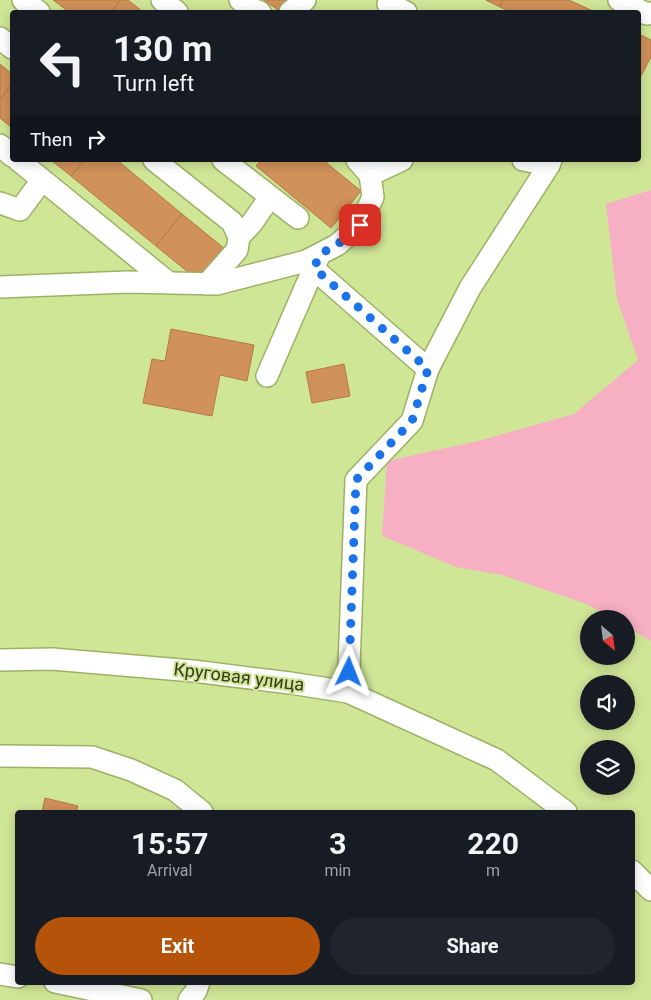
<!DOCTYPE html>
<meta charset="utf-8">
<style>
body{margin:0;font-family:Roboto,sans-serif;background:#20242c;color:#f1f3f6;height:100vh;display:flex;flex-direction:column;font-size:19px;white-space:nowrap}
*{box-sizing:border-box;margin:0}
p{font-size:16px;color:#9ea1a6}
.icon{flex:none;width:28px;height:28px;fill:none;stroke:currentColor;stroke-width:2;stroke-linecap:round;stroke-linejoin:round}
.map{position:relative;flex:1;overflow:hidden}
.details{position:absolute;left:15px;top:810px;width:620px;height:175px;display:flex;flex-direction:column;background:#171b24;border-radius:5px;box-shadow:0 2px 12px #0003}
.details>*{flex:none}
.banner{position:absolute;left:10px;top:10px;width:631px;height:152px;border-radius:5px;box-shadow:0 2px 12px #0003;background:#171b24;color:#f1f3f6;overflow:hidden}
.needle{width:32px;rotate:152deg}
.buttons{position:absolute;left:580px;top:610px;display:grid;gap:10px}
.buttons a{display:grid;place-items:center;width:55px;height:55px;border-radius:50%;background:#171b24;box-shadow:0 2px 12px #0003;font-size:25px}
.pin{position:absolute;display:grid;place-items:center;width:42px;height:42px;color:#fff;margin:-21px;border-radius:10px;box-shadow:0 2px 8px #0006}
.me{position:absolute;width:55px;margin:-28px;rotate:2deg;stroke-linejoin:round;filter:drop-shadow(0 0 4px #0008)}
.turn{display:flex;align-items:center;gap:18px;height:105px;padding:0 20px;font-size:22px}
.turn .icon{width:65px;height:65px;stroke-width:2.5}
.turn b{display:block;font-size:35px;line-height:42px}
.then{display:flex;align-items:center;height:48px;padding:0 20px;background:#0003;gap:10px;font-size:19px}
.eta{display:flex;justify-content:space-evenly;align-items:center;height:85px;text-align:center}
.eta b{font-size:30px;font-weight:700;line-height:35px}
.button{display:flex;gap:10px;margin-top:auto;padding:10px 20px}
.button a{flex:1;height:58px;border-radius:30px;background:#b45309;color:#fff;font-size:20px;font-weight:700;line-height:58px;text-align:center}
.button a+a{background:#20242c;color:#f1f3f6}
.map>svg:first-child{display:block}
</style>
<div class="map">
<svg width="651" height="1000" viewBox="0 0 651 1000">
<rect width="100%" height="100%" fill="#d0e697"/>
<!-- green -->
<polygon fill="#f7afc3" points="651,190 651,641 626,626 626,619 613,619 589,605 502,575 456,567 382,536 387,461 478,441 574,414 638,360 617,299 606,204"/>
<!-- building -->
<g fill="#d0915a" stroke="#b57842">
<polygon points="53,0 121,0 111,12 69,12"/>
<polygon points="121,0 128,0 143,12 111,12"/>
<polygon points="264,0 292,0 281,12"/>
<polygon points="486,0 503,0 500,7"/>
<polygon points="503,0 569,0 595,12 511,12 500,7"/>
<polygon points="639,34 651,40 651,57 641,76 639,75"/>
<polygon points="0,64 12,74 12,84 0,100"/>
<polygon points="12,84 12,128 0,118 0,100"/>
<polygon points="51,160 85,160 71,176"/>
<polygon points="85,160 117,160 182,214 156,246 71,176"/>
<polygon points="261,160 323,160 361,191 331,228 256,166"/>
<polygon points="182,214 225,249 199,281 156,246"/>
<polygon points="171,329 254,345 247,381 220,375 212,416 143,403 152,359 165,361"/>
<polygon points="344,364 350,396 312,403 306,372"/>
<polygon points="45,798 78,806 76,812 42,812"/>
</g>
<g fill="none" stroke-linecap="round" stroke-linejoin="round">
<defs>
<g id="minor">
<polyline points="23,0 39,12"/>
<polyline points="162,0 177,12"/>
<polyline points="240,0 250,8 260,12"/>
<polyline points="619,0 647,14 651,13"/>
<polyline points="388,4 406,12"/>
<polyline points="290,12 305,0"/>
<polyline points="0,38 12,48"/>
<polyline points="0,145 12,156"/>
<polyline points="18,160 169,283"/>
<polyline points="154,160 232,222 239,237 237,250 207,284"/>
<polyline points="223,160 298,218"/>
<polyline points="523,160 549,165 551,160"/>
<polyline points="370,175 402,160"/>
<polyline points="0,203 20,210 42,180"/>
<polyline points="239,237 252,223 270,197"/>
<polyline points="314,269 428,369"/>
<polyline points="0,287 128,282 217,284 306,261 337,245 360,225 373,197 370,175 357,160"/>
<polyline points="267,376 319,256"/>
<polyline points="0,660 52,659 193,671 290,683 348,692 497,760 566,812"/>
<polyline points="348,692 356,480 412,421 428,369 470,288 549,165"/>
<polyline points="0,756 92,757 131,770 175,790 202,812"/>
<polyline points="632,871 651,890"/>
<polyline points="0,974 18,977"/>
<polyline points="55,982 141,1000"/>
<polyline points="189,1000 196,991 199,982"/>
</g>
</defs>
<!-- minor casing -->
<use href="#minor" stroke="#9db165" stroke-width="24"/>
<!-- minor -->
<use href="#minor" stroke="#fff" stroke-width="21"/>
</g>
<g fill="none" stroke-linecap="round" stroke-linejoin="round">
<!-- route -->
<polyline stroke="#1a73e8" stroke-width="9" stroke-dasharray="0 16.2" points="349,672 356,480 412,421 428,369 314,268 320,254 337,245 360,225"/>
</g>
<g text-anchor="middle" stroke-width="4" stroke-linejoin="round" paint-order="stroke">
<!-- street labels -->
<g font-size="18" fill="#333b1b" stroke="#d0e697">
<text transform="translate(239 677) rotate(7)" y="6">Круговая улица</text>
</g>
</g>
</svg>
<div class="buttons">
<a><svg class="needle" viewBox="-14 -14 28 28"><path d="M0-13l5 13h-10z" fill="#e53935"/><path d="M0 13l5-13h-10z" fill="#9ea1a6"/></svg></a>
<a><svg class="icon" aria-label="sound" viewBox="0 0 24 24"><path d="M4 9h4l5-4v14l-5-4H4zM17 9q2 3 0 6"/></svg></a>
<a><svg class="icon" aria-label="layers" viewBox="0 0 24 24"><path d="M12 4l9 5-9 5-9-5zM3 14l9 5 9-5"/></svg></a>
</div>
<div class="pin" style="left:360px;top:225px;background:#d93025"><svg class="icon" aria-label="arrive" viewBox="0 0 24 24"><path d="M6 21V4h12l-3 4 3 4H6"/></svg></div>
<svg class="me" style="left:349px;top:672px" viewBox="-20 -20 40 40"><path d="M0-17L14 15 0 8-14 15z" fill="#1a73e8" stroke="#fff" stroke-width="4"/></svg>
<div class="banner">
<div class="turn"><svg class="icon" aria-label="left" viewBox="0 0 24 24"><path d="M17 20v-9H6M10 6l-5 5 5 5"/></svg><div><b>130 m</b>Turn left</div></div>
<div class="then">Then<svg class="icon" aria-label="right" viewBox="0 0 24 24"><path d="M7 20v-9h11M14 6l5 5-5 5"/></svg></div>
</div>
<section class="details">
<div class="eta">
<div><b>15:57</b><p>Arrival</p></div>
<div><b>3</b><p>min</p></div>
<div><b>220</b><p>m</p></div>
</div>
<div class="button"><a>Exit</a><a>Share</a></div>
</section>
</div>
